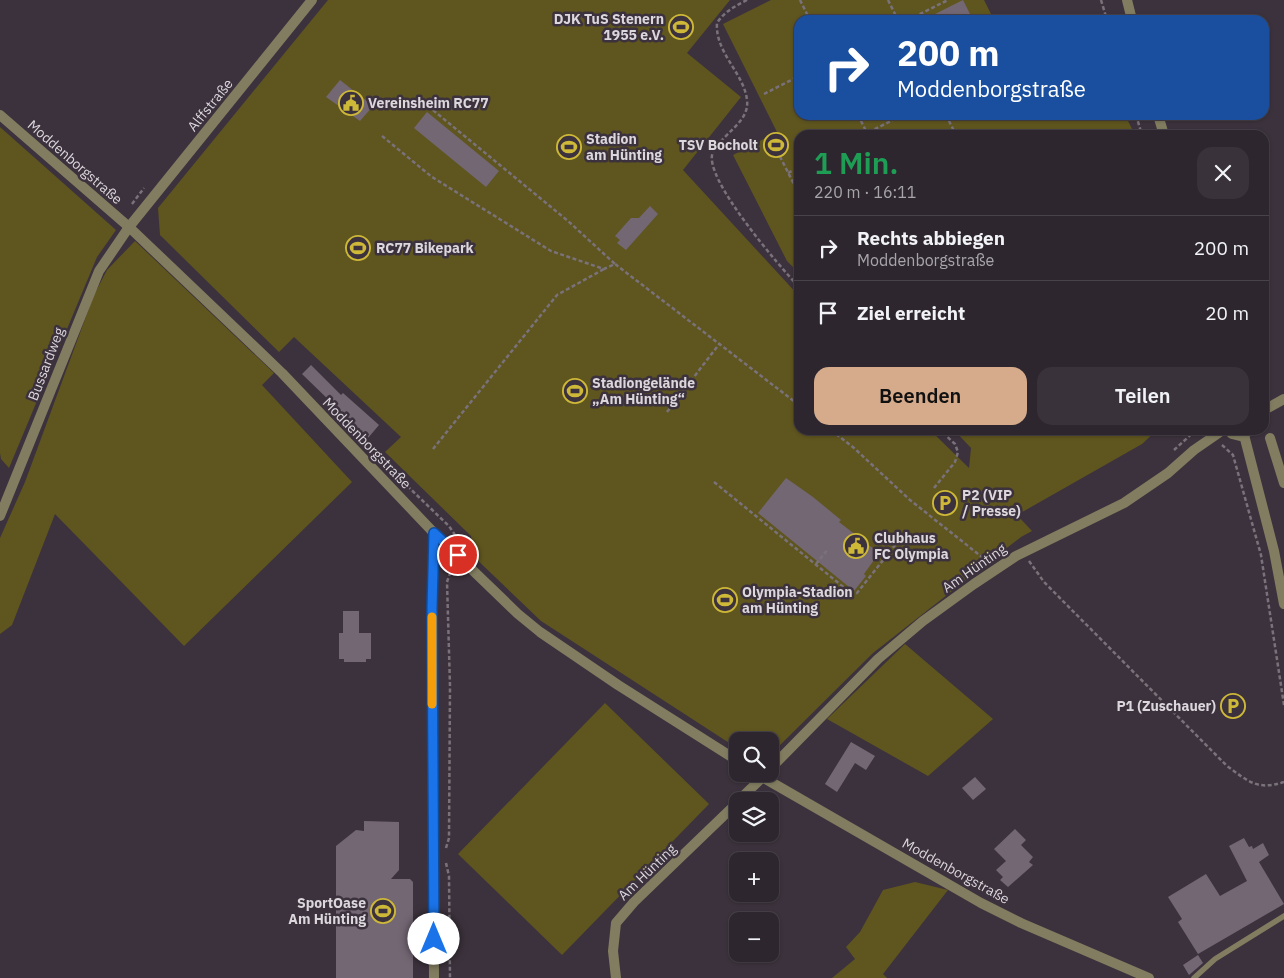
<!DOCTYPE html>
<html lang="de">
<meta charset="utf-8">
<style>
body{margin:0;font-family:"IBM Plex Sans",sans-serif;background:#39323a;color:#f1f3f6;height:100vh;display:flex;flex-direction:column;font-size:19px;white-space:nowrap}
*{box-sizing:border-box;margin:0}
p{font-size:16px;color:#a7a5aa}
.icon{flex:none;width:28px;height:28px;fill:none;stroke:currentColor;stroke-width:2;stroke-linecap:round;stroke-linejoin:round}
.map{position:relative;flex:1;overflow:hidden}
.details{position:absolute;left:794px;top:130px;width:475px;height:305px;display:flex;flex-direction:column;background:#2d262e;border-radius:15px;box-shadow:0 1px 4px #0004,0 0 0 1px #48434a}
.details>*{flex:none}
.hud{position:absolute;left:794px;top:15px;width:475px;height:105px;border-radius:15px;box-shadow:0 1px 4px #0004,0 0 0 1px #48434a;background:#1a4fa0;color:#fff;overflow:hidden}
.fabs{position:absolute;left:729px;top:732px;display:grid;gap:10px}
.fabs a{display:grid;place-items:center;width:50px;height:50px;border-radius:10px;background:#2d262e;box-shadow:0 1px 4px #0004,0 0 0 1px #48434a;font-size:25px}
.pin{position:absolute;display:grid;place-items:center;width:42px;height:42px;color:#fff;margin:-21px;border:2px solid #fff;border-radius:50%;box-shadow:0 1px 5px #0007}
.me{position:absolute;width:55px;margin:-28px;rotate:0deg;stroke-linejoin:round;filter:drop-shadow(0 0 4px #0008)}
.turn{display:flex;align-items:center;gap:18px;height:105px;padding:0 20px;font-size:22px}
.turn .icon{width:65px;height:65px;stroke-width:2.5}
.turn b{display:block;font-size:35px;line-height:42px}
.round{display:grid;place-items:center;flex:none;width:52px;height:52px;border-radius:15px;background:#39323a}
.overview{display:flex;align-items:center;justify-content:space-between;height:85px;padding:0 20px}
h1{font-size:30px;font-weight:600;line-height:38px;color:#1e9e55}
.action{display:flex;gap:10px;margin-top:auto;padding:10px 20px}
.action a{flex:1;height:58px;border-radius:15px;background:#d6ab8b;color:#111;font-size:20px;font-weight:600;line-height:58px;text-align:center}
.action a+a{background:#39323a;color:#f1f3f6}
ul{padding:0;list-style:none}
li{display:flex;align-items:center;gap:15px;height:65px;padding:0 20px;border-top:1px solid #48434a}
li div{flex:1}
li b{display:block;font-size:19px}
li em{font-style:normal}
.map>svg:first-child{display:block}
</style>
<div class="map">
<svg width="1284" height="978" viewBox="0 0 1284 978">
<rect width="100%" height="100%" fill="#3c323d"/>
<!-- green -->
<g fill="#5f551f">
<polygon points="328,0 730,0 687,53 741,97 683,170 799,296 799,430 930,430 969,468 971,448 954,430 1157,430 1142,444 1017,515 1032,531 1021,537 873,653 771,754 770,741 738,741 737,748 541,621 472,555 471,536 385,452 401,437 294,337 279,352 160,235 158,208"/>
<polygon points="771,0 984,0 994,20 799,20 799,115 1125,115 1135,135 799,135 799,273 787,261 733,155 777,132 723,24"/>
<polygon points="0,127 116,230 97,257 9,468 1,459 0,453"/>
<polygon points="135,241 274,373 262,385 352,482 184,646 55,514 12,625 0,634 0,538 25,482 94,295 107,270"/>
<polygon points="905,644 993,719 928,776 827,719"/>
<polygon points="605,703 709,804 562,955 458,854"/>
<polygon points="915,882 948,890 883,974 887,978 832,978 855,959 846,947 860,932 883,890"/>
</g>
<!-- building -->
<g fill="#736774">
<polygon points="963,0 973,20 923,20"/>
<polygon points="340,80 373,106 360,121 326,97"/>
<polygon points="427,112 499,171 486,187 414,128"/>
<polygon points="650,206 658,214 626,250 617,243 620,240 615,236 631,218 639,218"/>
<polygon points="311,365 341,395 343,393 379,425 368,438 302,374"/>
<polygon points="786,478 813,497 841,520 839,522 879,553 864,574 866,576 854,591 758,513"/>
<polygon points="343,611 359,611 359,633 371,633 371,659 366,659 366,662 344,662 344,659 339,659 339,633 343,633"/>
<polygon points="851,742 875,756 866,770 855,763 837,792 825,784"/>
<polygon points="975,777 986,789 973,800 962,788"/>
<polygon points="364,821 399,822 399,870 391,879 410,879 413,882 413,978 336,978 336,846 356,830 364,831"/>
<polygon points="1015,829 1026,840 1021,845 1033,857 1029,862 1033,865 1008,887 1000,880 1003,877 996,870 1006,861 994,849"/>
<polygon points="1244,838 1249,847 1252,846 1253,849 1263,843 1269,855 1259,862 1284,904 1198,954 1178,922 1182,919 1168,897 1206,874 1220,896 1247,881 1229,846"/>
<polygon points="1198,955 1203,963 1189,975 1183,965"/>
</g>
<g fill="none" stroke-linecap="round" stroke-linejoin="round">
<!-- path -->
<g stroke="#7a727b" stroke-width="2.5" stroke-dasharray="4 2.5" stroke-linecap="butt">
<path d="M 747,0 C 735,6 724,12 717,23 C 715,53 744,73 747,100 C 750,122 722,134 713,152 C 701,176 781,268 799,287"/>
<polyline points="800,0 810,20"/>
<polyline points="888,0 898,20"/>
<polyline points="1101,0 1107,20"/>
<polyline points="908,20 948,0"/>
<polyline points="764,94 799,76"/>
<polyline points="428,106 568,221 615,264"/>
<polyline points="858,115 867,133"/>
<polyline points="946,115 956,135"/>
<polyline points="1136,115 1142,135"/>
<polyline points="863,135 903,115"/>
<polyline points="975,135 982,132 983,135"/>
<polyline points="382,136 432,177 551,251 604,269 615,264 799,405"/>
<polyline points="771,139 799,194"/>
<polyline points="788,173 799,167"/>
<polyline points="132,204 144,188"/>
<polyline points="667,412 720,343"/>
<polyline points="831,430 854,448 910,500 987,561"/>
<polyline points="1222,445 1233,455 1261,555 1284,705"/>
<polyline points="433,449 557,295 604,269"/>
<polyline points="1174,450 1196,430"/>
<polyline points="398,477 449,526 459,541"/>
<polyline points="714,482 852,594 857,593 907,530"/>
<polyline points="934,488 955,462 958,452 955,444 940,430"/>
<path d="M 1029,561 L 1044,582 L 1227,766 C 1248,781 1257,791 1284,782"/>
<polyline points="816,564 828,549"/>
<polyline points="446,848 449,838 450,686 447,582 452,567"/>
<polyline points="446,863 449,876 450,978"/>
</g>
<!-- service -->
<polyline stroke="#827d60" stroke-width="5.5" points="1194,978 1215,959 1284,916"/>
<!-- minor -->
<g stroke="#827d60" stroke-width="10">
<polyline points="0,115 129,227 282,373 434,533 518,614 540,632 618,685 738,761"/>
<polyline points="1264,410 1284,399"/>
<polyline points="1270,438 1284,483"/>
<polyline points="0,516 99,271 129,227 312,0"/>
<polyline points="770,769 878,659 923,621 974,584 1016,556 1124,503 1168,473 1194,450 1223,430"/>
<polyline points="757,774 981,903 1021,923 1149,978"/>
<polyline points="738,801 766,774"/>
<polyline points="434,978 432,608 434,533"/>
<polyline points="616,978 613,951 616,923 634,902 738,802"/>
</g>
<!-- tertiary -->
<g stroke="#827d60" stroke-width="10">
<polyline points="1127,0 1132,20"/>
<polyline points="1158,115 1164,135"/>
<polyline points="1228,430 1232,434 1240,436 1251,430"/>
<polyline points="1244,435 1274,551 1284,604"/>
</g>
</g>
<g fill="none" stroke-linecap="round" stroke-linejoin="round">
<defs>
<polyline id="route" points="434,939 432,608 434,533 458,555"/>
</defs>
<!-- route casing -->
<use href="#route" stroke="#114b97" stroke-width="12"/>
<!-- route -->
<use href="#route" stroke="#1a73e8" stroke-width="9"/>
<!-- slow -->
<polyline stroke="#f59e0b" stroke-width="9" points="432,617 432,704"/>
</g>
<!-- icons -->
<defs>
<symbol id="stadium-ring" viewBox="-11 -11 22 22"><circle r="9.5" fill="#3c323d" stroke="#ceb837" stroke-width="1.5"/><path d="M0-5a6.5 5 0 1 0 0 10a6.5 5 0 1 0 0-10ZM-3.5-1.8h7v3.6h-7Z" fill="#ceb837"/></symbol>
<symbol id="civic-ring" viewBox="-11 -11 22 22"><circle r="9.5" fill="#3c323d" stroke="#ceb837" stroke-width="1.5"/><path d="M-.6-6.5H3V-4.5H.6V-3L4-1V1h2V6H-6V1h2V-1L-.6-3ZM-1.2 2.5V6h2.4V2.5Z" fill="#ceb837"/></symbol>
<symbol id="parking-ring" viewBox="-11 -11 22 22"><circle r="9.5" fill="#3c323d" stroke="#ceb837" stroke-width="1.5"/><path d="M-3.5-5.5H1a3.5 3.5 0 0 1 0 7H-1V5.5H-3.5ZM-1-3.4V-.6H.8a1.4 1.4 0 0 0 0-2.8Z" fill="#ceb837"/></symbol>
</defs>
<g fill-rule="evenodd">
<use href="#stadium-ring" x="667" y="13" width="28" height="28"/>
<use href="#civic-ring" x="337" y="89" width="28" height="28"/>
<use href="#stadium-ring" x="762" y="131" width="28" height="28"/>
<use href="#stadium-ring" x="555" y="133" width="28" height="28"/>
<use href="#stadium-ring" x="344" y="234" width="28" height="28"/>
<use href="#stadium-ring" x="561" y="377" width="28" height="28"/>
<use href="#parking-ring" x="931" y="489" width="28" height="28"/>
<use href="#civic-ring" x="842" y="532" width="28" height="28"/>
<use href="#stadium-ring" x="711" y="586" width="28" height="28"/>
<use href="#parking-ring" x="1219" y="692" width="28" height="28"/>
<use href="#stadium-ring" x="369" y="897" width="28" height="28"/>
</g>
<g text-anchor="middle" stroke-width="5" stroke-linejoin="round" paint-order="stroke">
<!-- poi labels -->
<g font-size="14" font-weight="bold" fill="#dcd6dd" stroke="#3c323d" text-anchor="start">
<text x="664" y="24" text-anchor="end">DJK TuS Stenern<tspan x="664" dy="16">1955 e.V.</tspan></text>
<text x="368" y="108">Vereinsheim RC77</text>
<text x="586" y="144">Stadion<tspan x="586" dy="16">am Hünting</tspan></text>
<text x="758" y="150" text-anchor="end">TSV Bocholt</text>
<text x="376" y="253">RC77 Bikepark</text>
<text x="592" y="388">Stadiongelände<tspan x="592" dy="16">„Am Hünting“</tspan></text>
<text x="962" y="500">P2 (VIP<tspan x="962" dy="16">/ Presse)</tspan></text>
<text x="874" y="543">Clubhaus<tspan x="874" dy="16">FC Olympia</tspan></text>
<text x="742" y="597">Olympia-Stadion<tspan x="742" dy="16">am Hünting</tspan></text>
<text x="1216" y="711" text-anchor="end">P1 (Zuschauer)</text>
<text x="366" y="908" text-anchor="end">SportOase<tspan x="366" dy="16">Am Hünting</tspan></text>
</g>
<!-- street labels -->
<g font-size="14" fill="#dcd6dd" stroke="#3c323d">
<text transform="translate(210 105) rotate(-51)" y="5">Alffstraße</text>
<text transform="translate(75 162) rotate(41)" y="5">Moddenborgstraße</text>
<text transform="translate(46 364) rotate(-69)" y="5">Bussardweg</text>
<text transform="translate(367 443) rotate(46)" y="5">Moddenborgstraße</text>
<text transform="translate(974 568) rotate(-35)" y="5">Am Hünting</text>
<text transform="translate(956 871) rotate(29)" y="5">Moddenborgstraße</text>
<text transform="translate(647 872) rotate(-44)" y="5">Am Hünting</text>
</g>
</g>
</svg>
<div class="fabs">
<a><svg class="icon" aria-label="search" viewBox="0 0 24 24"><circle cx="10" cy="10" r="6"/><path d="M15 15l6 6"/></svg></a>
<a><svg class="icon" aria-label="layers" viewBox="0 0 24 24"><path d="M12 4l9 5-9 5-9-5zM3 14l9 5 9-5"/></svg></a>
<a>+</a>
<a>−</a>
</div>
<div class="pin" style="left:458px;top:555px;background:#d93025"><svg class="icon" aria-label="arrive" viewBox="0 0 24 24"><path d="M6 21V4h12l-3 4 3 4H6"/></svg></div>
<svg class="me" style="left:434px;top:939px" viewBox="-20 -20 40 40"><circle r="19" fill="#fff"/><path d="M0-13L10 11 0 6-10 11z" fill="#1a73e8"/></svg>
<div class="hud">
<div class="turn"><svg class="icon" aria-label="right" viewBox="0 0 24 24"><path d="M7 20v-9h11M14 6l5 5-5 5"/></svg><div><b>200 m</b>Moddenborgstraße</div></div>
</div>
<section class="details">
<div class="overview"><div><h1>1 Min.</h1><p>220 m · 16:11</p></div><a class="round"><svg class="icon" aria-label="close" viewBox="0 0 24 24"><path d="M6 6l12 12M18 6L6 18"/></svg></a></div>
<ul>
<li><svg class="icon" aria-label="right" viewBox="0 0 24 24"><path d="M7 20v-9h11M14 6l5 5-5 5"/></svg><div><b>Rechts abbiegen</b><p>Moddenborgstraße</p></div><em>200 m</em></li>
<li><svg class="icon" aria-label="arrive" viewBox="0 0 24 24"><path d="M6 21V4h12l-3 4 3 4H6"/></svg><div><b>Ziel erreicht</b></div><em>20 m</em></li>
</ul>
<div class="action"><a>Beenden</a><a>Teilen</a></div>
</section>
</div>
